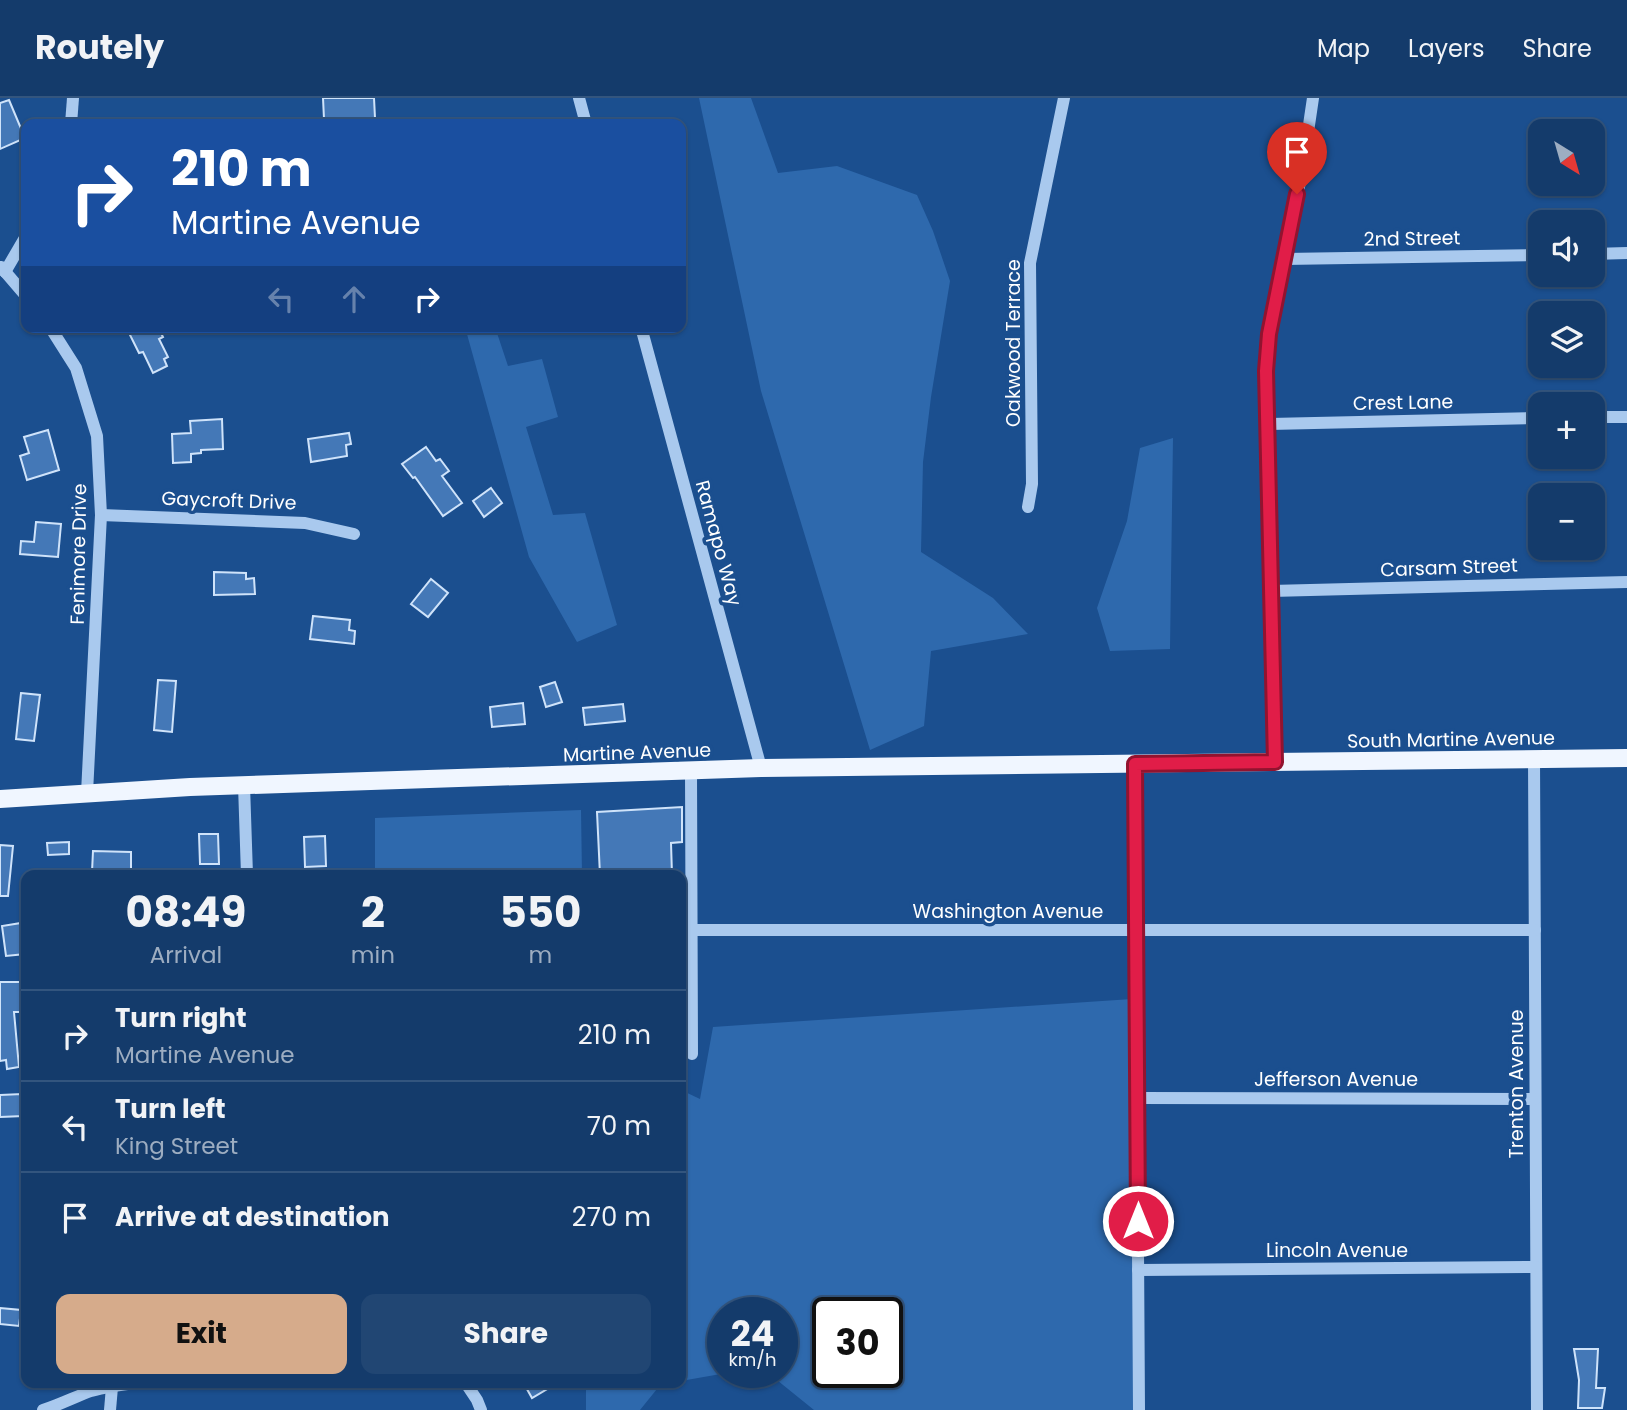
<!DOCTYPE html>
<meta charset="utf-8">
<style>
body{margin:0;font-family:Poppins,sans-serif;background:#214673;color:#f1f3f6;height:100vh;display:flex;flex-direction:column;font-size:26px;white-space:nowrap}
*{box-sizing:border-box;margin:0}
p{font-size:23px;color:#9dadc1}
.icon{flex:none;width:38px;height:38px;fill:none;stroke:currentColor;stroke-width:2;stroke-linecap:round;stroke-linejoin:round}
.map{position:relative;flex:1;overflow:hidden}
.panel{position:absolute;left:21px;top:772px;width:665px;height:518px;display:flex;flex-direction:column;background:#143b6b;border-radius:14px;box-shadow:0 2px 5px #0004,0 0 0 2px #33557e}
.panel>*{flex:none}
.banner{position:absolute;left:21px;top:21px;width:665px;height:214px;border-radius:14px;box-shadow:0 2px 5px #0004,0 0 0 2px #33557e;background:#1a4fa0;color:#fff;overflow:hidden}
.needle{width:46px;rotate:143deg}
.controls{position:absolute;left:1528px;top:21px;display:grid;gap:14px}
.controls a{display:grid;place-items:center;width:77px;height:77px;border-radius:14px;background:#143b6b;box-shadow:0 2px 5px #0004,0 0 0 2px #33557e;font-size:35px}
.speed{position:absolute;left:707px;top:1199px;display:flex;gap:14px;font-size:35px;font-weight:700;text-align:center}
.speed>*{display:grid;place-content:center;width:91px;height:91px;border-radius:50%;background:#143b6b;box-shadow:0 2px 5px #0004,0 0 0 2px #33557e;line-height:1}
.speed small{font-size:18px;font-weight:400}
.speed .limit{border:4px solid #111;border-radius:10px;background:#fff;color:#111}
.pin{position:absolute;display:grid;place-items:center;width:60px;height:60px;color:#fff;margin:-72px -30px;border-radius:50% 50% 50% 0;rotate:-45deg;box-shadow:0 0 7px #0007}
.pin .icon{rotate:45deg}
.me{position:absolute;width:77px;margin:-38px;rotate:0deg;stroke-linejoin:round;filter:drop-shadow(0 0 5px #0008)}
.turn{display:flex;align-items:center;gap:24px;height:147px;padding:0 35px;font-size:32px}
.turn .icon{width:91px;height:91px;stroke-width:2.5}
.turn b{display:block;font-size:49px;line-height:60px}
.lanes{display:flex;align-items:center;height:66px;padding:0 35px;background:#0003;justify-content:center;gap:35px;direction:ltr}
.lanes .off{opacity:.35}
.eta{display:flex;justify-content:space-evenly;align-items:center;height:119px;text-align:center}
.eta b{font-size:42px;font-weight:700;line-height:49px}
.cta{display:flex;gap:14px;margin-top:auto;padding:14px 35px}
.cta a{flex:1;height:80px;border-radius:14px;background:#d6ab8b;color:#111;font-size:28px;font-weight:700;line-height:80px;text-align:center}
.cta a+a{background:#214673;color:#f1f3f6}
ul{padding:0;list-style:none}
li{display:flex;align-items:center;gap:21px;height:91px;padding:0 35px;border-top:2px solid #33557e}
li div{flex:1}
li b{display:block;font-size:26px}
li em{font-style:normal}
header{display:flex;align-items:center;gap:42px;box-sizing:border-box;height:98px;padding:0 35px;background:#143b6b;border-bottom:2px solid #33557e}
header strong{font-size:33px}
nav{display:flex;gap:38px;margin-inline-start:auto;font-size:24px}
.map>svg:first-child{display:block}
</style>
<header>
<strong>Routely</strong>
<nav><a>Map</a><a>Layers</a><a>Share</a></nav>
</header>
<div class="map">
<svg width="1627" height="1312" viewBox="0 0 1627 1312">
<rect width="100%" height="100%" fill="#1b4f8f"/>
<!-- green -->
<g fill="#2e69ad" fill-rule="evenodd">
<polygon points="699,0 751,0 778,75 837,68 917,97 933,133 950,183 931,299 923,364 921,454 993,500 1028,536 931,553 924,628 870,652 761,293"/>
<polygon points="465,229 495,229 508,268 542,261 558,319 526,329 553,417 585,415 617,527 577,544 529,459"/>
<polygon points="1173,340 1170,551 1110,553 1097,510 1127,423 1140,350"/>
<polygon points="581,712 582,777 375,777 375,720"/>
<path d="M 1132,901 L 1140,1312 L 814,1312 L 767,1274 L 782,1274 L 782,1214 L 723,1214 L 723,1274 L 732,1274 L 681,1283 L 681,992 L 700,1001 L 713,929 ZM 828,1214 L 887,1214 L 887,1274 L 828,1274 Z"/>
<polygon points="583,1285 671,1285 661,1286 640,1312 586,1312 586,1290"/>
</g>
<!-- building -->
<g fill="#4478b7" stroke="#cfe3fa" stroke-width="2">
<polygon points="323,0 374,0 375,20 324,21"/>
<polygon points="9,2 25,40 0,51 0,5"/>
<polygon points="140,229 158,229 163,239 159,241 168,259 164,261 167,268 153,275 143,254 139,255 129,235"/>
<polygon points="222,321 223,351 201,352 201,355 191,356 191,364 173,365 172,336 191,335 190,323"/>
<polygon points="48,332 59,372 27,382 20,358 29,355 24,339"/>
<polygon points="349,335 351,346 346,347 347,358 311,364 308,341"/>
<polygon points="426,349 436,363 440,361 449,373 442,378 462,405 443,418 415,379 413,380 402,366"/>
<polygon points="491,390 502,405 484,419 473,403"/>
<polygon points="36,424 61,426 58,459 20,456 21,443 34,444"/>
<polygon points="214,474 246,475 246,481 254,480 255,496 214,497"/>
<polygon points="431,481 448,495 428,519 411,506"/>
<polygon points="313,518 350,522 349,532 355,533 354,546 310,541"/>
<polygon points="158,582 176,583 172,634 154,632"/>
<polygon points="555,584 562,604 546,609 540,589"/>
<polygon points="21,595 40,597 34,643 16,641"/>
<polygon points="523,605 525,626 492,629 490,609"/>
<polygon points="623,606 625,623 585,627 583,610"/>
<polygon points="682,709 682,744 671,745 672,777 600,777 597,714"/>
<polygon points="199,736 218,736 219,766 200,766"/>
<polygon points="325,738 326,768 305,769 304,739"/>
<polygon points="69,744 69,756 48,757 47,745"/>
<polygon points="0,747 13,748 8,798 0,798"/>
<polygon points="93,753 131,754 131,772 122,772 122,777 104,777 104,774 92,774"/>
<polygon points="21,825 25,856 6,858 2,828"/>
<polygon points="0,884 20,884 21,914 14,914 19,969 7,971 6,962 0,963"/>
<polygon points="22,996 23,1018 0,1019 0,997"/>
<polygon points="0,1210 21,1212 19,1228 0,1226"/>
<polygon points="1574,1251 1598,1251 1596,1290 1605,1290 1602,1310 1578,1310 1579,1282"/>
<polygon points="523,1284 559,1284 532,1300"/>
</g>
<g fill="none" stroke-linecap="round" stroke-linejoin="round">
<!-- minor -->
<g stroke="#a9c9ee" stroke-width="12">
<polyline points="579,0 586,26"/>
<polyline points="71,26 73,0"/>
<polyline points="1592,156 1627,155"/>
<polyline points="1284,161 1540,157"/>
<polyline points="1,169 26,198"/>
<polyline points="5,174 26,138"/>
<polyline points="50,229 76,270 97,338 101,417 87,695"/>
<polyline points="641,229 761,670"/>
<polyline points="1592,319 1627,319"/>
<polyline points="1267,326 1540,320"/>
<polyline points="1028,409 1032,386 1030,165 1064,0"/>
<polyline points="101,417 305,425 354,436"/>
<polyline points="1271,493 1627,484"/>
<polyline points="1534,660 1537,1312"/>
<polyline points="1275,664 1266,273 1269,236 1302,74 1313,0"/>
<polyline points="1135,666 1139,1312"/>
<polyline points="691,673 692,956"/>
<polyline points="244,687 247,777"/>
<polyline points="692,832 1535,832"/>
<polyline points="1137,1000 1535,1001"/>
<polyline points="1138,1172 1536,1169"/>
<polyline points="465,1284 477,1302 481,1312"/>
<path d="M 43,1312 C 59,1307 75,1299 91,1293 C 108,1288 126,1286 143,1284"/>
<polyline points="110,1312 112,1289"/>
</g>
<!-- major -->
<polyline stroke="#f0f6ff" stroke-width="18" points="0,701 190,689 761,670 1627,660"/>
</g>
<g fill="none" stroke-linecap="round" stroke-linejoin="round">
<defs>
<polyline id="route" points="1138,1123 1135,666 1275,664 1266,273 1269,236 1297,96"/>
</defs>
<!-- route casing -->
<use href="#route" stroke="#92132f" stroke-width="18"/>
<!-- route -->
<use href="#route" stroke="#e11d48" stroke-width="12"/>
</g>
<g text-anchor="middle" stroke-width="7" stroke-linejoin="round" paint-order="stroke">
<!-- street labels -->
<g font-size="19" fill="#fff" stroke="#1b4f8f">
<text transform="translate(1412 140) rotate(-1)" y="7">2nd Street</text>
<text transform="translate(1013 245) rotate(-90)" y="7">Oakwood Terrace</text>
<text transform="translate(1403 304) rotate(-1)" y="7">Crest Lane</text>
<text transform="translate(229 402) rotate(2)" y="7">Gaycroft Drive</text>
<text transform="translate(719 445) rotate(75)" y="7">Ramapo Way</text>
<text transform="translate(78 456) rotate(-89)" y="7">Fenimore Drive</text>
<text transform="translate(1449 469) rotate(-2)" y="7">Carsam Street</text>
<text transform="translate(1451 641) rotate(-1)" y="7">South Martine Avenue</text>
<text transform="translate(637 654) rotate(-2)" y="7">Martine Avenue</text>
<text x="1008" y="820">Washington Avenue</text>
<text x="1336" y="988">Jefferson Avenue</text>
<text transform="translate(1516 986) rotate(-90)" y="7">Trenton Avenue</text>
<text x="1337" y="1159">Lincoln Avenue</text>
</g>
</g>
</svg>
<div class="controls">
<a><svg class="needle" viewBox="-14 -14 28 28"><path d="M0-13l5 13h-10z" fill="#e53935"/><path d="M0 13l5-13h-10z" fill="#9dadc1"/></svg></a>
<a><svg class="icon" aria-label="sound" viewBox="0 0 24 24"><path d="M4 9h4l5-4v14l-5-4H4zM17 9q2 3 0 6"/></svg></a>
<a><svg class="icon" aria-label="layers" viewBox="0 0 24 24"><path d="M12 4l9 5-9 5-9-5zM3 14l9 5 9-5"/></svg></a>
<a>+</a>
<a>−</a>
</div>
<div class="speed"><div>24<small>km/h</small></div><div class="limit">30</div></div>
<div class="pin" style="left:1297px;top:96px;background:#d93025"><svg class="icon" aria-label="arrive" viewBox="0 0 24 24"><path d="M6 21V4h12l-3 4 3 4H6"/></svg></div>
<svg class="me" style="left:1138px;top:1123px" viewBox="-20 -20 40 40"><circle r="17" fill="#e11d48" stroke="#fff" stroke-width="3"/><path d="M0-11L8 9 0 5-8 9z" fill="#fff"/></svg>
<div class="banner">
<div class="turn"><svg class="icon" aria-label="right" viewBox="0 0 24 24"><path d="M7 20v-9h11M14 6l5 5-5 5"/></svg><div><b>210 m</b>Martine Avenue</div></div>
<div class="lanes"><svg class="icon off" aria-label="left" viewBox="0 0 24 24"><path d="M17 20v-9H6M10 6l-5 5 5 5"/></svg><svg class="icon off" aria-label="ahead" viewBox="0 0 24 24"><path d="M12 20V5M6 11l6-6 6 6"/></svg><svg class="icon" aria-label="right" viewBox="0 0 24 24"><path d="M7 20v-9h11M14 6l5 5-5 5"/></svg></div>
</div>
<section class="panel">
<div class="eta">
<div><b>08:49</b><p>Arrival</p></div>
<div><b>2</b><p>min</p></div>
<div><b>550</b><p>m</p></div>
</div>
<ul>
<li><svg class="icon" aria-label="right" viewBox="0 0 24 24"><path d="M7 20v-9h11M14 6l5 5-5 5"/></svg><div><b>Turn right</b><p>Martine Avenue</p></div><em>210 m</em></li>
<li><svg class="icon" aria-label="left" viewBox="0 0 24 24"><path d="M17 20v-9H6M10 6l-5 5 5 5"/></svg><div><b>Turn left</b><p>King Street</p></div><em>70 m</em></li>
<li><svg class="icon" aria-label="arrive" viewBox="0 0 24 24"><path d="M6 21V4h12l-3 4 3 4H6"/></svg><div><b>Arrive at destination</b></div><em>270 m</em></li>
</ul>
<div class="cta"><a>Exit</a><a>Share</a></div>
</section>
</div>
